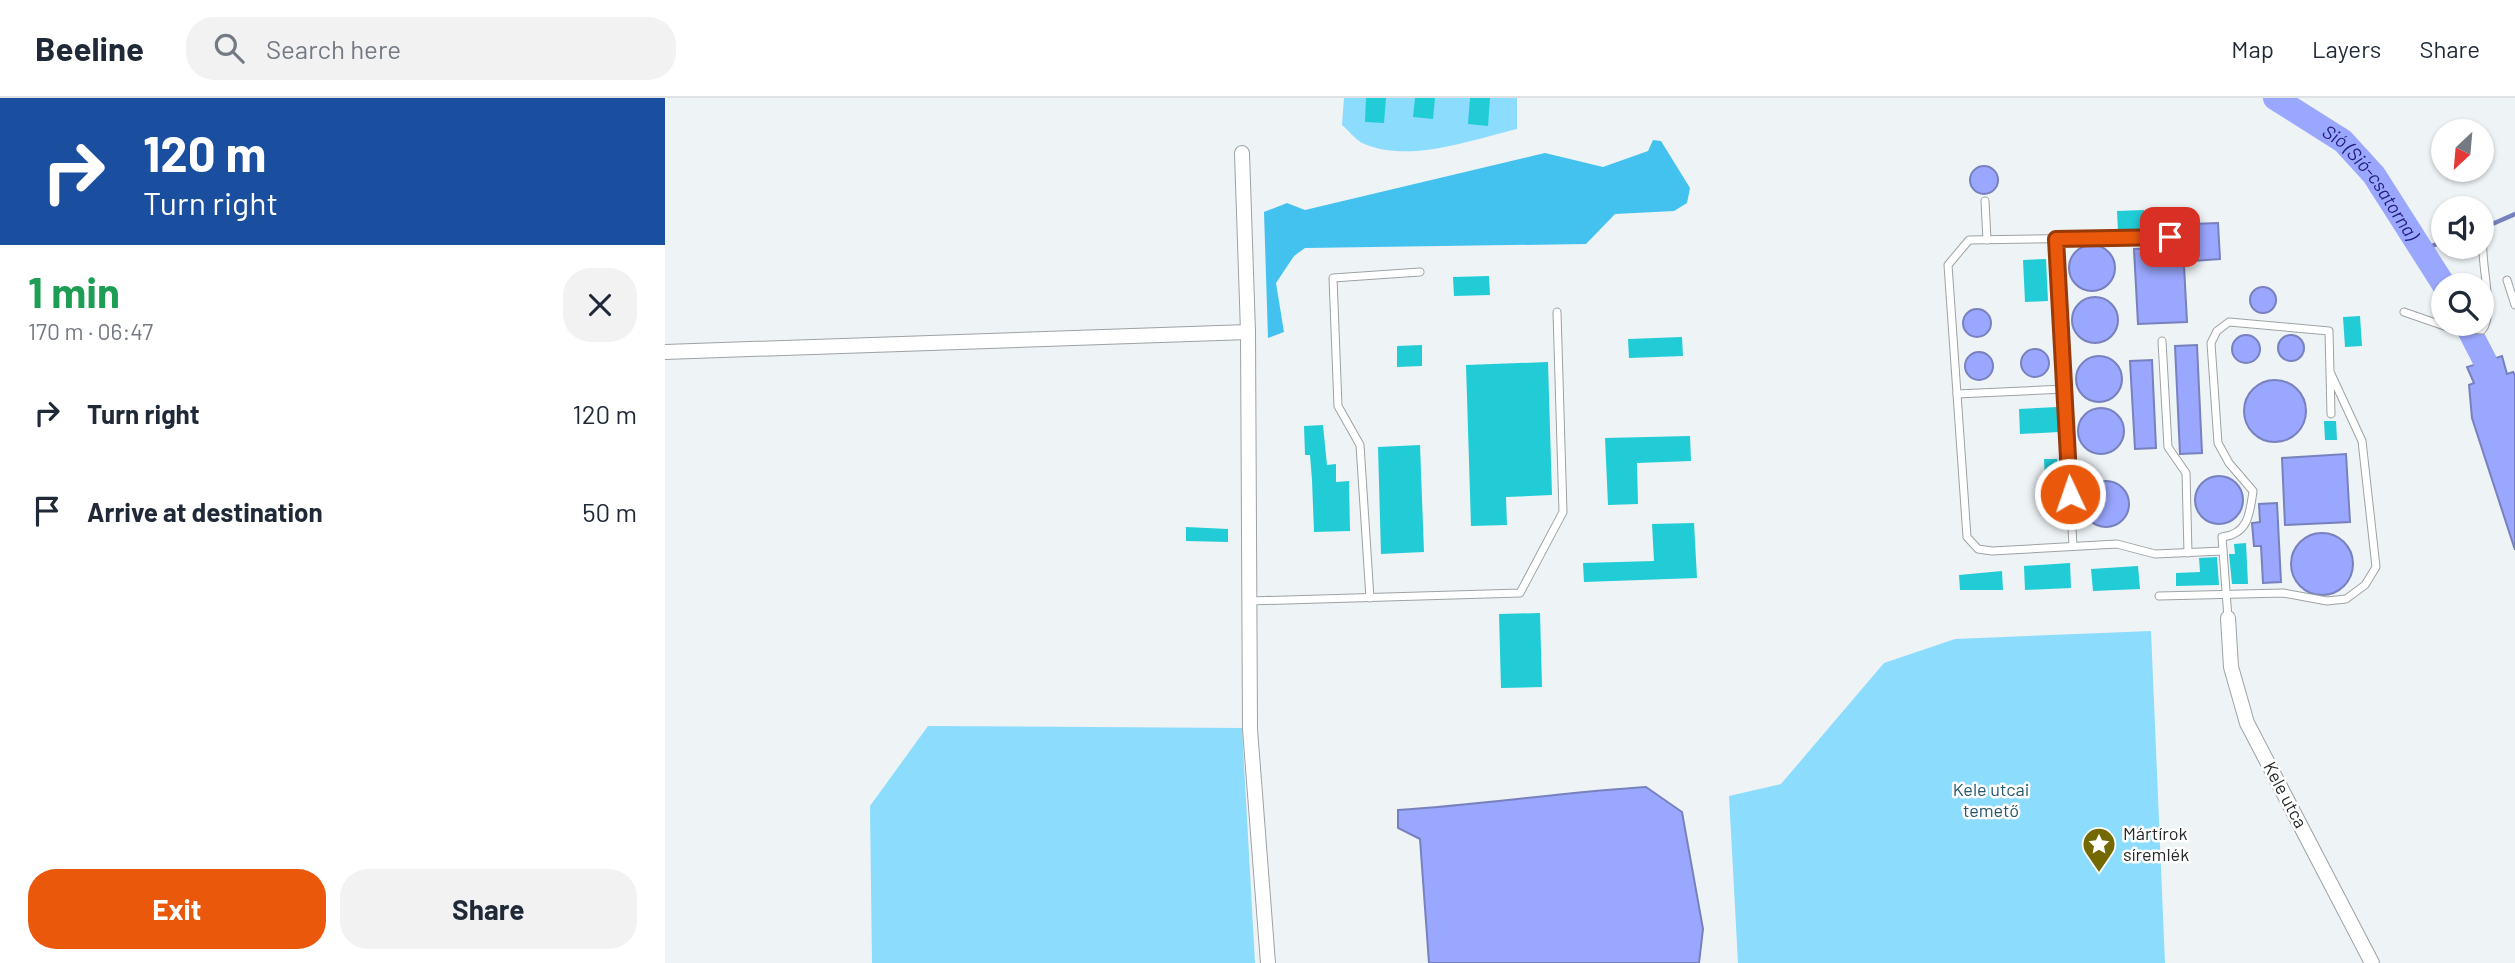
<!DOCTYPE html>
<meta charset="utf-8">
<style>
body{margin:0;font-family:Barlow,sans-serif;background:#f2f2f3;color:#1f2937;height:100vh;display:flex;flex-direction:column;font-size:26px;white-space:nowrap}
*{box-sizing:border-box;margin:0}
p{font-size:23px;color:#747a83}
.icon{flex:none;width:38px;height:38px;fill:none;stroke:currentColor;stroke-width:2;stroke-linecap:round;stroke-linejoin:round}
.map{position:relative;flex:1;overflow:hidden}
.panel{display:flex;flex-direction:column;background:#fff;width:665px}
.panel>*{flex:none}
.banner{background:#1a4fa0;color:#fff;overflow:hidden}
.needle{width:46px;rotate:206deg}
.fabs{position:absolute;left:1766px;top:21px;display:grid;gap:14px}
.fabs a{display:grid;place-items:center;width:63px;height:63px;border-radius:50%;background:#fff;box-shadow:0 2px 5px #0004;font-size:35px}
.pin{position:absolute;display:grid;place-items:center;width:60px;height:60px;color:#fff;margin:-30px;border-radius:14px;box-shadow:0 4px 10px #0006}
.me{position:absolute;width:77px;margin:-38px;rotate:357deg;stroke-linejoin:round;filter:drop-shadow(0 0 5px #0008)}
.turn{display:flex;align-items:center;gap:24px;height:147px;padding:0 28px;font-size:32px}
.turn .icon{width:91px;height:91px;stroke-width:2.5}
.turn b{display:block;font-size:49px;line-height:60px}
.round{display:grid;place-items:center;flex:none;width:74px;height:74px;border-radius:28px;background:#f2f2f3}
.headline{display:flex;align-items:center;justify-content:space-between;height:119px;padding:0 28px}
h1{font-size:42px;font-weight:700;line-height:52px;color:#1e9e55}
.primary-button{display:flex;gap:14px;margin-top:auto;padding:14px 28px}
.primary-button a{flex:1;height:80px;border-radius:28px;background:#ea580c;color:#fff;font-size:28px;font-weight:700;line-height:80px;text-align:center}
.primary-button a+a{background:#f2f2f3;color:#1f2937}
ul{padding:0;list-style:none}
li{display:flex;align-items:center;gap:21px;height:98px;padding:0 28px}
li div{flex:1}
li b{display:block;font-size:26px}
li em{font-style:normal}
header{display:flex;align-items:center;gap:42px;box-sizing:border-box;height:98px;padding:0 35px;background:#fff;border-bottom:2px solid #e0e1e3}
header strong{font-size:33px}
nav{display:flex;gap:38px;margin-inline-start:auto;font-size:24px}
.search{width:490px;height:63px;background:#f2f2f3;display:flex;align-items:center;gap:18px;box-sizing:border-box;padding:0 24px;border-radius:28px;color:#747a83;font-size:26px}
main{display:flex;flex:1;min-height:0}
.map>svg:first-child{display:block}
</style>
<header>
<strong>Beeline</strong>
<div class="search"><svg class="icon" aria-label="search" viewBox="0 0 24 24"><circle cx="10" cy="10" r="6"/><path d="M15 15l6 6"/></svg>Search here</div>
<nav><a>Map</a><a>Layers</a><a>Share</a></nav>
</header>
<main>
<section class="panel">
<div class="banner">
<div class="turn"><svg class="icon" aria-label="right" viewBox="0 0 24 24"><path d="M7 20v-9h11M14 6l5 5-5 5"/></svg><div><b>120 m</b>Turn right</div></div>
</div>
<div class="headline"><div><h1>1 min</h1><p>170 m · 06:47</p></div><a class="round"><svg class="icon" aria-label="close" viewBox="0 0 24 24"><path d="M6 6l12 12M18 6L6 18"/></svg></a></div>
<ul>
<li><svg class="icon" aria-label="right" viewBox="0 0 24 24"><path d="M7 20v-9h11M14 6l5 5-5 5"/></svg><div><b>Turn right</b></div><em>120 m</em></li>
<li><svg class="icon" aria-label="arrive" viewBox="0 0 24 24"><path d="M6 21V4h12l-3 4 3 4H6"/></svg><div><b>Arrive at destination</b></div><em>50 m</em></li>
</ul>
<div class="primary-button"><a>Exit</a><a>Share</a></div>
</section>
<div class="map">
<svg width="1850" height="865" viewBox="0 0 1850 865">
<rect width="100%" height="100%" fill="#eef3f6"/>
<!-- green -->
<g fill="#8cdcfe">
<path d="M 679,0 L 852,0 L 852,31 C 806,42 743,66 697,45 C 690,41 683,32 677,27 Z"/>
<polygon points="1486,533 1500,865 1073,865 1064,698 1116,686 1219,565 1290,541"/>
<polygon points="263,628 577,630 590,865 207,865 205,708"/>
</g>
<!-- forest -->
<polygon fill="#43c1ef" points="988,42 996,43 1025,90 1022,105 1009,113 950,116 921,146 640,150 629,158 611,185 619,234 603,240 599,114 622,105 640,112 880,55 938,69 983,53"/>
<!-- water -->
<g fill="#9aa7fe" stroke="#7781be" stroke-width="2">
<circle cx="1319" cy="82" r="14"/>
<polygon points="1553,125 1555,161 1528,163 1526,126"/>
<circle cx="1427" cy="170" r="23"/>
<polygon points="1518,149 1522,224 1473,226 1469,151"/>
<circle cx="1598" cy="202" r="13"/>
<circle cx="1430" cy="222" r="23"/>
<circle cx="1312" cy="225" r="14"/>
<circle cx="1581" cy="251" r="14"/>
<circle cx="1626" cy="250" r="13"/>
<polygon points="1532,247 1537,355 1515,356 1510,248"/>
<circle cx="1370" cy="265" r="14"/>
<circle cx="1314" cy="268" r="14"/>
<polygon points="1837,258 1842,276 1848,274 1850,277 1850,452 1807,320 1804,287 1809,285 1802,269"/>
<circle cx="1434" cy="281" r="23"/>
<polygon points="1487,262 1491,350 1470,351 1465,263"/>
<circle cx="1610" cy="313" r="31"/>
<circle cx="1436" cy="333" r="23"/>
<polygon points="1681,356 1685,424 1620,427 1617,360"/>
<circle cx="1554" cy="402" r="24"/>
<circle cx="1441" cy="406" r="23"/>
<polygon points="1612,405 1616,484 1598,485 1596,448 1589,448 1587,425 1595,424 1594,406"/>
<circle cx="1657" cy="466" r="31"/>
<path d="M 981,689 L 1017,714 L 1038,831 L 1034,865 L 764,865 L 755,741 L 733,730 L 733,712 C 816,707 898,694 981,689 Z"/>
</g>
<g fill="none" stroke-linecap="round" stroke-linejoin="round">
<!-- stream -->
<g stroke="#7781be" stroke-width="4.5">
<polyline points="1825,127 1850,116"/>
<polyline points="1758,151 1778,144"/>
</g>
<!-- river -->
<g stroke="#9aa7fe" stroke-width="24">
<path id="s1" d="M 1610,0 L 1678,43 L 1709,77 L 1779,187"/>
<polyline points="1801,226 1820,263 1829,293"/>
</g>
</g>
<!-- building -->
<g fill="#21ccd7">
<polygon points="701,0 721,0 719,25 700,24"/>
<polygon points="750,0 770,0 768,21 748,19"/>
<polygon points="805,0 825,0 823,28 803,26"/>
<polygon points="1479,112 1480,115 1518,113 1518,130 1453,133 1452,113"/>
<polygon points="1381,161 1383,203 1360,204 1358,162"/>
<polygon points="824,178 825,197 789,198 788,179"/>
<polygon points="1695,218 1697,248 1680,249 1678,219"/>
<polygon points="1017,239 1018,258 964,260 963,241"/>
<polygon points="757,247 757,268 732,269 732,248"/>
<polygon points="883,264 887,397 841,399 842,427 806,428 801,267"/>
<polygon points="1392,309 1394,334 1355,336 1354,311"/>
<polygon points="1659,323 1671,323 1672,342 1660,342"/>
<polygon points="658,327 662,367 671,366 671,384 684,383 685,433 649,434 647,382 645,357 640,357 639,328"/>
<polygon points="1025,338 1026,363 972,365 973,406 943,407 940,340"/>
<polygon points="755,347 759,454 716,456 713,349"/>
<polygon points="1379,361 1392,361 1398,416 1377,417 1376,385 1380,385"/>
<polygon points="1029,425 1032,480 919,484 918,465 989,463 987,426"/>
<polygon points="521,429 563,431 563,444 521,443"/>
<polygon points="1581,445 1583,486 1567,486 1564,456 1570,456 1569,446"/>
<polygon points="1552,459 1554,487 1511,488 1511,475 1535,474 1534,460"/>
<polygon points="1405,465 1406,490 1360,492 1359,468"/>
<polygon points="1473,468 1475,491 1428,493 1426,471"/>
<polygon points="1337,473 1338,492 1295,492 1294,477"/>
<polygon points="875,515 877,589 836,590 834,516"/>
</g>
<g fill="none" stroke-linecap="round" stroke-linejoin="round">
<defs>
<g id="service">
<polyline points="1320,103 1322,142"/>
<polyline points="1505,139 1304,142 1283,167 1302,439 1313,451 1327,453 1452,446 1490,456 1558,453"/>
<polyline points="1391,141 1408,448"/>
<polyline points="1842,182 1850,207"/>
<path d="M 1739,214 L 1785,230 L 1817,232 C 1831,217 1815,164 1818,141"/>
<polyline points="1497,243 1503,349 1521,375 1523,455"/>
<polyline points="1292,296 1400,291"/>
<polyline points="1494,498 1618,495 1662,503 1681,501 1700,487 1711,469 1697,343 1666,276"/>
<polyline points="705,500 695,347 673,308 668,180 755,174"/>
<polyline points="585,503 855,495 898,414 892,214"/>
<path d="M 1563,520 L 1557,439 C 1583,436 1585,416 1588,393 L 1564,365 L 1553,345 L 1546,245 L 1552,233 L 1564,224 L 1664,233 L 1666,316"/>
</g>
<g id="minor">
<polyline points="577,55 583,234 585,631 603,865"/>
<polyline points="0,254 583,234"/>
<polyline points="1563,520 1566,569 1582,625 1707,865"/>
</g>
</defs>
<!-- service casing -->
<use href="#service" stroke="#9da2a5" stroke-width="9"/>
<!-- minor casing -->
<use href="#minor" stroke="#9da2a5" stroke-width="16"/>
<!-- service -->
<use href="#service" stroke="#fff" stroke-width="7"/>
<!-- minor -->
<use href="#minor" stroke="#fff" stroke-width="14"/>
</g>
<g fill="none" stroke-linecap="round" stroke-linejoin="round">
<defs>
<polyline id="route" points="1405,396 1391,141 1505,139"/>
</defs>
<!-- route casing -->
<use href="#route" stroke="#983908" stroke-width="18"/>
<!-- route -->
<use href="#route" stroke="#ea580c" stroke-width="12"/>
</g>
<!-- icons -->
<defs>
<symbol id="sight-pin" viewBox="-11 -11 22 30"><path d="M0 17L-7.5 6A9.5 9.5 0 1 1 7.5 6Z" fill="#746900" stroke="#fff"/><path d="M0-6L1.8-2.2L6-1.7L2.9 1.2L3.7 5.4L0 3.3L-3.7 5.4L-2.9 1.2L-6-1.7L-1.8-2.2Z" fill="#fff"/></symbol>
</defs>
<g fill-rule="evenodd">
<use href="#sight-pin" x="1415" y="727" width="38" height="52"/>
</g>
<g text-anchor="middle" stroke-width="5" stroke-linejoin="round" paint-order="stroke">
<!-- park labels -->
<g font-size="18" fill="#24566a" stroke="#fff">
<text x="1326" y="698">Kele utcai<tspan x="1326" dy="21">temető</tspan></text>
</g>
<!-- street labels -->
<g font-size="18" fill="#252728" stroke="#fff">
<text transform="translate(1620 697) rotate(62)" y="6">Kele utca</text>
</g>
<!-- poi labels -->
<g font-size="18" fill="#252728" stroke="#fff" text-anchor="start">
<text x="1458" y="742">Mártírok<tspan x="1458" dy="21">síremlék</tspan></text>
</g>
<!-- water labels -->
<g font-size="19" font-style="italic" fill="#241b7e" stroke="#fff">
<text dy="7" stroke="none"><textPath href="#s1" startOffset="130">Sió (Sió-csatorna)</textPath></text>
</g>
</g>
</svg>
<div class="fabs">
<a><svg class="needle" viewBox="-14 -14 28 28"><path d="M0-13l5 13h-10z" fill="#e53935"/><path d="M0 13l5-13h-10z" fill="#747a83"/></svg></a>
<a><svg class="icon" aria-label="sound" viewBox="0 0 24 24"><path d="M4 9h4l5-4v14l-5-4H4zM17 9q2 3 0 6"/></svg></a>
<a><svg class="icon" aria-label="search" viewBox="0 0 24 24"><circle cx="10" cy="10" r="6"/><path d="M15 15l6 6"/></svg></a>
</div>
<div class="pin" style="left:1505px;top:139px;background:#d93025"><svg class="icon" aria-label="arrive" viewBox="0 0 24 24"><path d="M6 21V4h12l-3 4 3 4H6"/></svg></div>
<svg class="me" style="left:1405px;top:396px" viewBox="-20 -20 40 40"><circle r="17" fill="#ea580c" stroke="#fff" stroke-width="3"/><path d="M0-11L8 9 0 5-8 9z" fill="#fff"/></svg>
</div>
</main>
